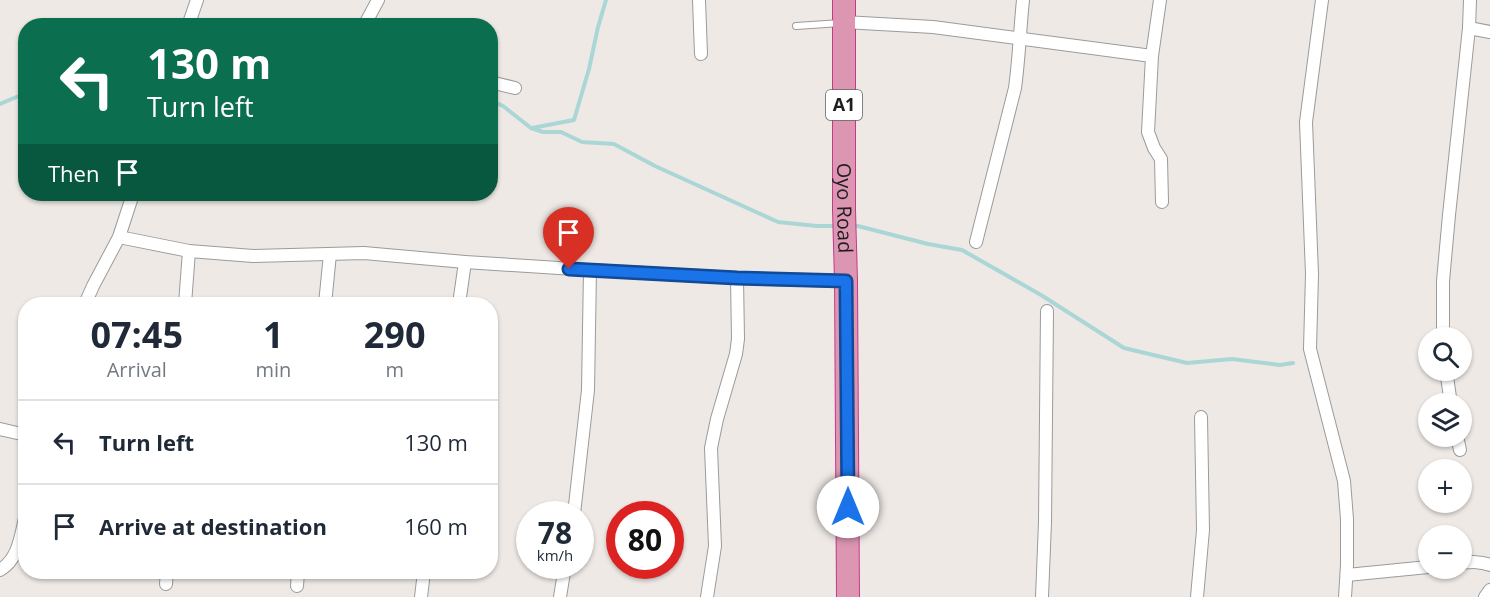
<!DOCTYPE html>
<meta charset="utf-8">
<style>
body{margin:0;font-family:"Open Sans",sans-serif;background:#f6f6f7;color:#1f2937;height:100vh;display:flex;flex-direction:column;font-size:22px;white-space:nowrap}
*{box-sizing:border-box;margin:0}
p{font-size:20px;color:#747a83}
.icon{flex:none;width:33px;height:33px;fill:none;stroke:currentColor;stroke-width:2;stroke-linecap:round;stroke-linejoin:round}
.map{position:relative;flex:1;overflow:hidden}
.side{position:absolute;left:18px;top:297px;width:480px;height:282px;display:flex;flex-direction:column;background:#fff;border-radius:24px;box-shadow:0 2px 4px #0004}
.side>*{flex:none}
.banner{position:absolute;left:18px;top:18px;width:480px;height:183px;border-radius:24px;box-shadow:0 2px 4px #0004;background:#0b6e4f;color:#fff;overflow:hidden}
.buttons{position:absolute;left:1418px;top:327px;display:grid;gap:12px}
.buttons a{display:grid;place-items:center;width:54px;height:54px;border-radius:50%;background:#fff;box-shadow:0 2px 4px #0004;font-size:30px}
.speed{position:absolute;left:516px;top:501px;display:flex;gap:12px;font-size:30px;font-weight:700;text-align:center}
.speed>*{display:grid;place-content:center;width:78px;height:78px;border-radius:50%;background:#fff;box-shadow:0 2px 4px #0004;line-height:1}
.speed small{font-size:15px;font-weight:400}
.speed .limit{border:9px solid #d22;background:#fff;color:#111}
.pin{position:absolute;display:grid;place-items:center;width:51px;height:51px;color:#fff;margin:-62px -26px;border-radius:50% 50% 50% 0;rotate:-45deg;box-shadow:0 0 6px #0007}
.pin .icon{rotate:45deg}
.me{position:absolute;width:66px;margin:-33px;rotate:0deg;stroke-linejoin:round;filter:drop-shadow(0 0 4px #0008)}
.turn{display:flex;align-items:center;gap:21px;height:126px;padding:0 30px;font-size:27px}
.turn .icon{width:78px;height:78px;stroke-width:2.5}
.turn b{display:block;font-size:42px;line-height:51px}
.then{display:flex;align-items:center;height:57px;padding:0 30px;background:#0003;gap:12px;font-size:22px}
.eta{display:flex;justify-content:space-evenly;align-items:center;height:102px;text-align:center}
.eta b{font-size:36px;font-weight:700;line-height:42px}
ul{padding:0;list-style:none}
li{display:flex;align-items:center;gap:18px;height:84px;padding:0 30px;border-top:2px solid #e0e1e3}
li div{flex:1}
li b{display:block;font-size:22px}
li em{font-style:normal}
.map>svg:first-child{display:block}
</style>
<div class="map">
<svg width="1490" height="597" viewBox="0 0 1490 597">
<rect width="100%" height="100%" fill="#eee9e5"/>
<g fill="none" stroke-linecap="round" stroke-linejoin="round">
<!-- stream -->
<g stroke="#abd6d6" stroke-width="4">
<polyline points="490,100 503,106 531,128 543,132 561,132 582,142 614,144 655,166 778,222 817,226 836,226"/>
<polyline points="0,104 26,93"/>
<polyline points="532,128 574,120 589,69 598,27 606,0"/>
<polyline points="853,226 858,226 928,244 962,250 1041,295 1124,348 1187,363 1232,359 1280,365 1293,363"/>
</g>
<defs>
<polyline id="lane" points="796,26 841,23"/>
<g id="street">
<polyline points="699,0 701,54"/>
<polyline points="1160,0 1152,56 1148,132 1154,148 1161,159 1162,202"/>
<polyline points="1322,0 1306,122 1312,274 1310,349 1344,481 1347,519 1347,565 1345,597"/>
<polyline points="844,22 933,27 1152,56"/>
<polyline points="188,26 197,0"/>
<polyline points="364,26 378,0"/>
<polyline points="1469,28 1490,32"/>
<polyline points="490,82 515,88"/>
<polyline points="119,237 189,251 253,256 364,253 465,262 590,270 737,278 846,281"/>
<path d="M 976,242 L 1015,88 C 1019,59 1020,29 1023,0"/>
<polyline points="85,304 93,286 119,237 133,194"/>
<polyline points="185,304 189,251"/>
<polyline points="325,304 330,254"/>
<polyline points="459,304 465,262"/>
<polyline points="1443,338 1443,281 1449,215 1469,28 1470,0"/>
<polyline points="1446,370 1451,404"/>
<polyline points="0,429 26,435"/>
<polyline points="1457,436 1460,450"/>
<polyline points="574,514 588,390 590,270"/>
<path d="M 1461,563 C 1471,562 1480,561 1490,565"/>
<path d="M 0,570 C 19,559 21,534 26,514"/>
<polyline points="1347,575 1428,567"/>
<polyline points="166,584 167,572"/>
<polyline points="297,586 298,572"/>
<polyline points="421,597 424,572"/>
<polyline points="560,597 565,566"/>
<polyline points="707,597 715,546 711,448 717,419 736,354 738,339 737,278"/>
<polyline points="1042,597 1045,522 1047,311"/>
<polyline points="1197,597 1203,530 1201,417"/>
<polyline points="1485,597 1490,590"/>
</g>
<g id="highway">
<path id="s1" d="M 844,0 L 844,210 L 846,281 L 848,597"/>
</g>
</defs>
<!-- lane casing -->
<use href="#lane" stroke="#9b9b9b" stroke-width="8"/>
<!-- street casing -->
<use href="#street" stroke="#9b9b9b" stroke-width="14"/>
<!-- highway casing -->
<use href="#highway" stroke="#c53988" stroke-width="24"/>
<!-- lane -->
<use href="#lane" stroke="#fff" stroke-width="6"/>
<!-- street -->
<use href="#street" stroke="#fff" stroke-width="12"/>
<!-- highway -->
<use href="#highway" stroke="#dc96b2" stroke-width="22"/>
</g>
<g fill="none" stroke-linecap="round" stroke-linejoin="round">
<defs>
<polyline id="route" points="569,269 737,278 846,281 848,507"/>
</defs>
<!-- route casing -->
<use href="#route" stroke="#114b97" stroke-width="15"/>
<!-- route -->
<use href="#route" stroke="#1a73e8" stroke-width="10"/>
</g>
<g text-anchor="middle" stroke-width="5" stroke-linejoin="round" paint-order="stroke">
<!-- shield labels -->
<rect fill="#fff" stroke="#626262" stroke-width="1.5" x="826" y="90" width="36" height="30" rx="4.5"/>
<g font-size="18" font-weight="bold" fill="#1e1e1e">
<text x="844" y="111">A1</text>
</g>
<!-- street labels -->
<g font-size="20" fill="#1e1e1e" stroke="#fff">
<text dy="7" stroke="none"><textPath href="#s1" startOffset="208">Oyo Road</textPath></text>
</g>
</g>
</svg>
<div class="buttons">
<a><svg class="icon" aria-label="search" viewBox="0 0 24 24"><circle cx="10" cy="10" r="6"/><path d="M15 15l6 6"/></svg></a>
<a><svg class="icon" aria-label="layers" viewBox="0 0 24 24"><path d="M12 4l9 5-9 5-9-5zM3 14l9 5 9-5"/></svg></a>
<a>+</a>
<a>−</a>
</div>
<div class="speed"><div>78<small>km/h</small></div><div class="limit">80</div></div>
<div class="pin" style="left:569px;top:269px;background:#d93025"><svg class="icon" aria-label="arrive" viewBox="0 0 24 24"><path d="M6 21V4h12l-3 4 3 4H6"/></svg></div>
<svg class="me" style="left:848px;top:507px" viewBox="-20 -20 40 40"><circle r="19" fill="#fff"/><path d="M0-13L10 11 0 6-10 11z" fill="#1a73e8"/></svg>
<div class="banner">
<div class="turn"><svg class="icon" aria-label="left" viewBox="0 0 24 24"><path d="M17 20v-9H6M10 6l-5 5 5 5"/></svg><div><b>130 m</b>Turn left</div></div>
<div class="then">Then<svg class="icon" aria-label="arrive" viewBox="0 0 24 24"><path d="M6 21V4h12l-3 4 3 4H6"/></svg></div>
</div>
<section class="side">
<div class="eta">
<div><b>07:45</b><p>Arrival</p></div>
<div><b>1</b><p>min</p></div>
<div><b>290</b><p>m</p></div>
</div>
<ul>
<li><svg class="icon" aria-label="left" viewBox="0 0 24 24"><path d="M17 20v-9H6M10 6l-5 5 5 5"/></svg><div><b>Turn left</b></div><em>130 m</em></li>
<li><svg class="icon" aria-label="arrive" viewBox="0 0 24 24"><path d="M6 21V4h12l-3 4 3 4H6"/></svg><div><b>Arrive at destination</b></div><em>160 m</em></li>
</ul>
</section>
</div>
